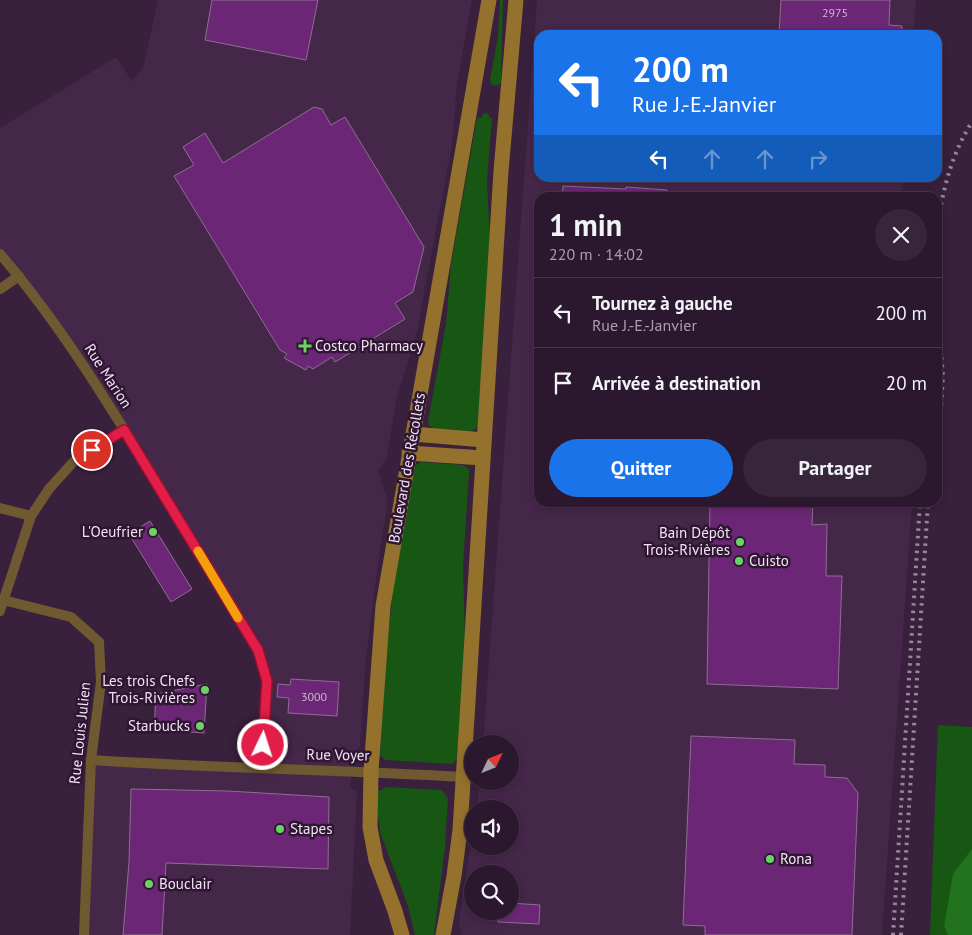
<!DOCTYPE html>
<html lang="fr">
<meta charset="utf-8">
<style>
body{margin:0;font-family:"PT Sans",sans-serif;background:#37253a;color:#f1f3f6;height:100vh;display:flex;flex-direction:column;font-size:19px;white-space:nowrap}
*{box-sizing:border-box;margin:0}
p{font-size:16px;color:#a6a0aa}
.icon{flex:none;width:28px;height:28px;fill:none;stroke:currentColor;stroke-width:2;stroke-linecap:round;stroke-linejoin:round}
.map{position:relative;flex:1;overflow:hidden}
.details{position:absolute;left:534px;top:192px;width:408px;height:315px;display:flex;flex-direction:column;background:#2b182e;border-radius:15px;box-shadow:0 2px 8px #0003,0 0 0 1px #47374a}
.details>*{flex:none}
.hud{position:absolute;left:534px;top:30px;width:408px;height:152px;border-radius:15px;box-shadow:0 2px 8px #0003,0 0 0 1px #47374a;background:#1a73e8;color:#fff;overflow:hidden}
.needle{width:32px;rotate:47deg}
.tools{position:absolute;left:464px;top:735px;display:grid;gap:10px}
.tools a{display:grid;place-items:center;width:55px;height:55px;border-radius:50%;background:#2b182e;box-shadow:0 2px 8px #0003,0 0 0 1px #47374a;font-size:25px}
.pin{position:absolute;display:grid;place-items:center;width:42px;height:42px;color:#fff;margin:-21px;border:2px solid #fff;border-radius:50%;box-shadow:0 1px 5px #0007}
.me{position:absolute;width:55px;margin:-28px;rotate:4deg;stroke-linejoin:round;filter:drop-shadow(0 0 4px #0008)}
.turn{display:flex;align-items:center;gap:18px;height:105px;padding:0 15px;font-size:22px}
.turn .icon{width:65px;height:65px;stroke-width:2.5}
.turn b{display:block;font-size:35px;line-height:42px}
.lanes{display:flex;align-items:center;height:48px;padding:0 15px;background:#0003;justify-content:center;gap:25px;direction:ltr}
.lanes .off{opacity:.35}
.round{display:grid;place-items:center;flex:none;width:52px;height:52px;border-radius:26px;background:#37253a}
.overview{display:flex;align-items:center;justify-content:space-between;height:85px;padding:0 15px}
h1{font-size:30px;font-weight:600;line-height:38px}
.primary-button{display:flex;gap:10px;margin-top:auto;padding:10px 15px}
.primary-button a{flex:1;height:58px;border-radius:30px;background:#1a73e8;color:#fff;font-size:20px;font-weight:600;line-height:58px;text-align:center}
.primary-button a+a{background:#37253a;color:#f1f3f6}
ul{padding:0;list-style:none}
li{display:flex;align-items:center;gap:15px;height:70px;padding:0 15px;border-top:1px solid #47374a}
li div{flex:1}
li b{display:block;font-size:19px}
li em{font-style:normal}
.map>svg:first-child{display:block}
</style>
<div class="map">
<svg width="972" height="935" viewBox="0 0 972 935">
<rect width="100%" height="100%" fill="#39203d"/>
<!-- built -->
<g fill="#452749" fill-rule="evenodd">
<polygon points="158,0 472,0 457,84 452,145 417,331 396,401 386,461 378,471 388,501 379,556 366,658 360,746 355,753 350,788 357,792 350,935 84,935 91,760 262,768 267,681 253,642 124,430 0,252 0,128 116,57 132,81 143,68"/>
<path d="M 537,0 L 916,0 L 913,35 L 539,35 L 539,178 L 903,178 L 901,197 L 539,198 L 539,502 L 912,503 L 882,935 L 462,935 L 459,923 L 472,836 L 472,846 L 510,846 L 510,809 L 477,809 L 480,781 L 510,781 L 510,744 L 483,744 ZM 472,874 L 510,874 L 510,911 L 472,911 Z"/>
</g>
<!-- green -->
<g fill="#175713">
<polygon points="500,0 503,0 501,81 500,84 495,86 492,85 490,80 498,36"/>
<polygon points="484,113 488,114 490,118 492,118 487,179 490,243 478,427 470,432 434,429 429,425 428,421 446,324 451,264 477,118 481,118"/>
<polygon points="421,462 463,465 469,469 469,473 463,566 465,637 457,758 453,764 385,760 380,755 385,665 394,581 415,466"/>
<polygon points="938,725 972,727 972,935 930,935"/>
<polygon points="385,787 441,790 444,792 446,797 448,797 445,847 434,935 415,935 408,906 381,835 378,816 378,790 381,791"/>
</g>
<!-- forest -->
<polygon fill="#22721e" points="972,849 972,935 948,935 944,926 953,874"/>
<!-- building -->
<g fill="#6b2775" stroke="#8c6f90">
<polygon points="212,0 318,0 306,60 205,40"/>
<polygon points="781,0 890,0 889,25 902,26 902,35 779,35"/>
<polygon points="314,107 322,109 331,125 345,117 424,247 413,292 395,303 405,319 335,362 332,357 313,369 308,366 306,370 284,358 287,354 280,350 174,176 194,165 183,147 205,133 223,163"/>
<polygon points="563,186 626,189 626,187 667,190 667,198 562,198"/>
<polygon points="710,502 813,502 812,525 827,524 826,576 842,576 838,689 707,684"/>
<polygon points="150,521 192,589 171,602 129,534"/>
<polygon points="291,679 339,682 337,716 288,713 289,698 277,697 278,684 290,685"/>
<polygon points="207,684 204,733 154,729 156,694"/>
<polygon points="691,736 795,740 794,764 825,765 825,777 847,778 858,793 852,935 705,935 705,926 683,925"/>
<polygon points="131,789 228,791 329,797 328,869 166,863 162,935 123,935 129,862"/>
<polygon points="510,903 540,905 539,924 498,922 498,911 510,911"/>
</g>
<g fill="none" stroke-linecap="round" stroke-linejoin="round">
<!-- street -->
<g stroke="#6e5931" stroke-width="10">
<path d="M 0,254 C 62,326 111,408 160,488 C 192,542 227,595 258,650 L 267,681 L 262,768"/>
<polyline points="0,289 19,276"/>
<polyline points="0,508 31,516"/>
<polyline points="3,600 71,617 99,642 101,682 91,760 84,935"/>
<polyline points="0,611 31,516 49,489 75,460 124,430"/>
<path d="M 91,760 C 215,768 339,770 464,777"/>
</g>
<!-- secondary -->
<g stroke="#94722d" stroke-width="15">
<polyline points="413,434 484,440"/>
<polyline points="409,453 483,458"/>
<polyline points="402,935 395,911 376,860 370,827 371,771 383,606 489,0"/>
<polyline points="443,935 454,876 460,830 501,171 516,0"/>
</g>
<!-- rail -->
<g stroke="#9a859d" stroke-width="4" stroke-dasharray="2.5 5" stroke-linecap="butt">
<path d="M 936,242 C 940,200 949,158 972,122"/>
<polyline points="936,299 938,321"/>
<polyline points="936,487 943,376 938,315"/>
<polyline points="893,935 920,502"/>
<polyline points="901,935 928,502"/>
</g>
</g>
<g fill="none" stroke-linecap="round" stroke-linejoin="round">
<defs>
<polyline id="route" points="92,450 124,430 253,642 258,650 267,681 263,745"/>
</defs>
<!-- route casing -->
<use href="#route" stroke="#92132f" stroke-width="12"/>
<!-- route -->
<use href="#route" stroke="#e11d48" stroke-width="9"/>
<!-- slow -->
<polyline stroke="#f59e0b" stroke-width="9" points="198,551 238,618"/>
</g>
<!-- markers -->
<g fill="#6bd363" stroke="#2f1632" stroke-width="2">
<path d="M302.5 338.5h5v5h5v5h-5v5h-5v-5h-5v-5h5z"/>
<circle cx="153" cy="532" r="5"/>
<circle cx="740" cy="542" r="5"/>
<circle cx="739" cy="561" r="5"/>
<circle cx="205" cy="690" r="5"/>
<circle cx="200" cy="726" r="5"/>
<circle cx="280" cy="829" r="5"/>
<circle cx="770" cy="859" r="5"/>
<circle cx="149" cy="884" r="5"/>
</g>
<g text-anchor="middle" stroke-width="5" stroke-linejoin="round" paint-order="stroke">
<!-- number labels -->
<g font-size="12" fill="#d2b4d6">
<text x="835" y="17">2975</text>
<text x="314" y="701">3000</text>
</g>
<!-- poi labels -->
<g font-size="15" fill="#f4e3f6" stroke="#2f1632" text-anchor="start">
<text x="315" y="351">Costco Pharmacy</text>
<text x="143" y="537" text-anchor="end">L'Oeufrier</text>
<text x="730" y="538" text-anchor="end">Bain Dépôt<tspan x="730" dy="17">Trois-Rivières</tspan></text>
<text x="749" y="566">Cuisto</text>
<text x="195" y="686" text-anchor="end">Les trois Chefs<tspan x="195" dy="17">Trois-Rivières</tspan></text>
<text x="190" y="731" text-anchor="end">Starbucks</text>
<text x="290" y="834">Stapes</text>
<text x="780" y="864">Rona</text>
<text x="159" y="889">Bouclair</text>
</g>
<!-- street labels -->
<g font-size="15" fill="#f4e3f6" stroke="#2f1632">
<text transform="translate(108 376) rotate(57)" y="5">Rue Marion</text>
<text transform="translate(407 468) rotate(-80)" y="5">Boulevard des Récollets</text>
<text transform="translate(80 733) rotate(-84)" y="5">Rue Louis Julien</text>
<text transform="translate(338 755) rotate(1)" y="5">Rue Voyer</text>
</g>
</g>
</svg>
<div class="tools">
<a><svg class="needle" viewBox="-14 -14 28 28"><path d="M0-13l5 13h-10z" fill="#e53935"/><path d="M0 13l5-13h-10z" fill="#a6a0aa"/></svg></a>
<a><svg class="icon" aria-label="sound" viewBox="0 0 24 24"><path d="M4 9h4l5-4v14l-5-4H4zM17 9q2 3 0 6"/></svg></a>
<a><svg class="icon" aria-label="search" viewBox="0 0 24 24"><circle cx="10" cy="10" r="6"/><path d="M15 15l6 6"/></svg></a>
</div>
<div class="pin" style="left:92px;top:450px;background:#d93025"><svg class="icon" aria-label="arrive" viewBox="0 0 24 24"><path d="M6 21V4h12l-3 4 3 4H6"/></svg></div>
<svg class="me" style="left:263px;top:745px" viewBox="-20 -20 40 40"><circle r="17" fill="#e11d48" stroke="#fff" stroke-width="3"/><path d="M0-11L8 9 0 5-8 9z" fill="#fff"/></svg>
<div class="hud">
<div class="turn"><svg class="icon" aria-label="left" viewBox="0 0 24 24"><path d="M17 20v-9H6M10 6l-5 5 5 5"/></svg><div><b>200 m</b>Rue J.-E.-Janvier</div></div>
<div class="lanes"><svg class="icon" aria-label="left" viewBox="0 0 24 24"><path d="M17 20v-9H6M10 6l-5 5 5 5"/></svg><svg class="icon off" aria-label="ahead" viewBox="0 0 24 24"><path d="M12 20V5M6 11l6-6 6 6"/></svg><svg class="icon off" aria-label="ahead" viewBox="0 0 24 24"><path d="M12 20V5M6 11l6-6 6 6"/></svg><svg class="icon off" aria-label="right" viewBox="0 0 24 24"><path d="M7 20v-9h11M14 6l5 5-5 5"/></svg></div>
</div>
<section class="details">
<div class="overview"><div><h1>1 min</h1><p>220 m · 14:02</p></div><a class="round"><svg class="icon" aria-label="close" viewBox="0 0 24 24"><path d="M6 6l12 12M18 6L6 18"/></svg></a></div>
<ul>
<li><svg class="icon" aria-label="left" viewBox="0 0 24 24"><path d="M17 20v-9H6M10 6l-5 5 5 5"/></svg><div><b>Tournez à gauche</b><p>Rue J.-E.-Janvier</p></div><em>200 m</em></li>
<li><svg class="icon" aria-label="arrive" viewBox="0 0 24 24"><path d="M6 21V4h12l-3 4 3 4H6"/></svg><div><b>Arrivée à destination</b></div><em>20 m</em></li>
</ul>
<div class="primary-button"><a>Quitter</a><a>Partager</a></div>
</section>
</div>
